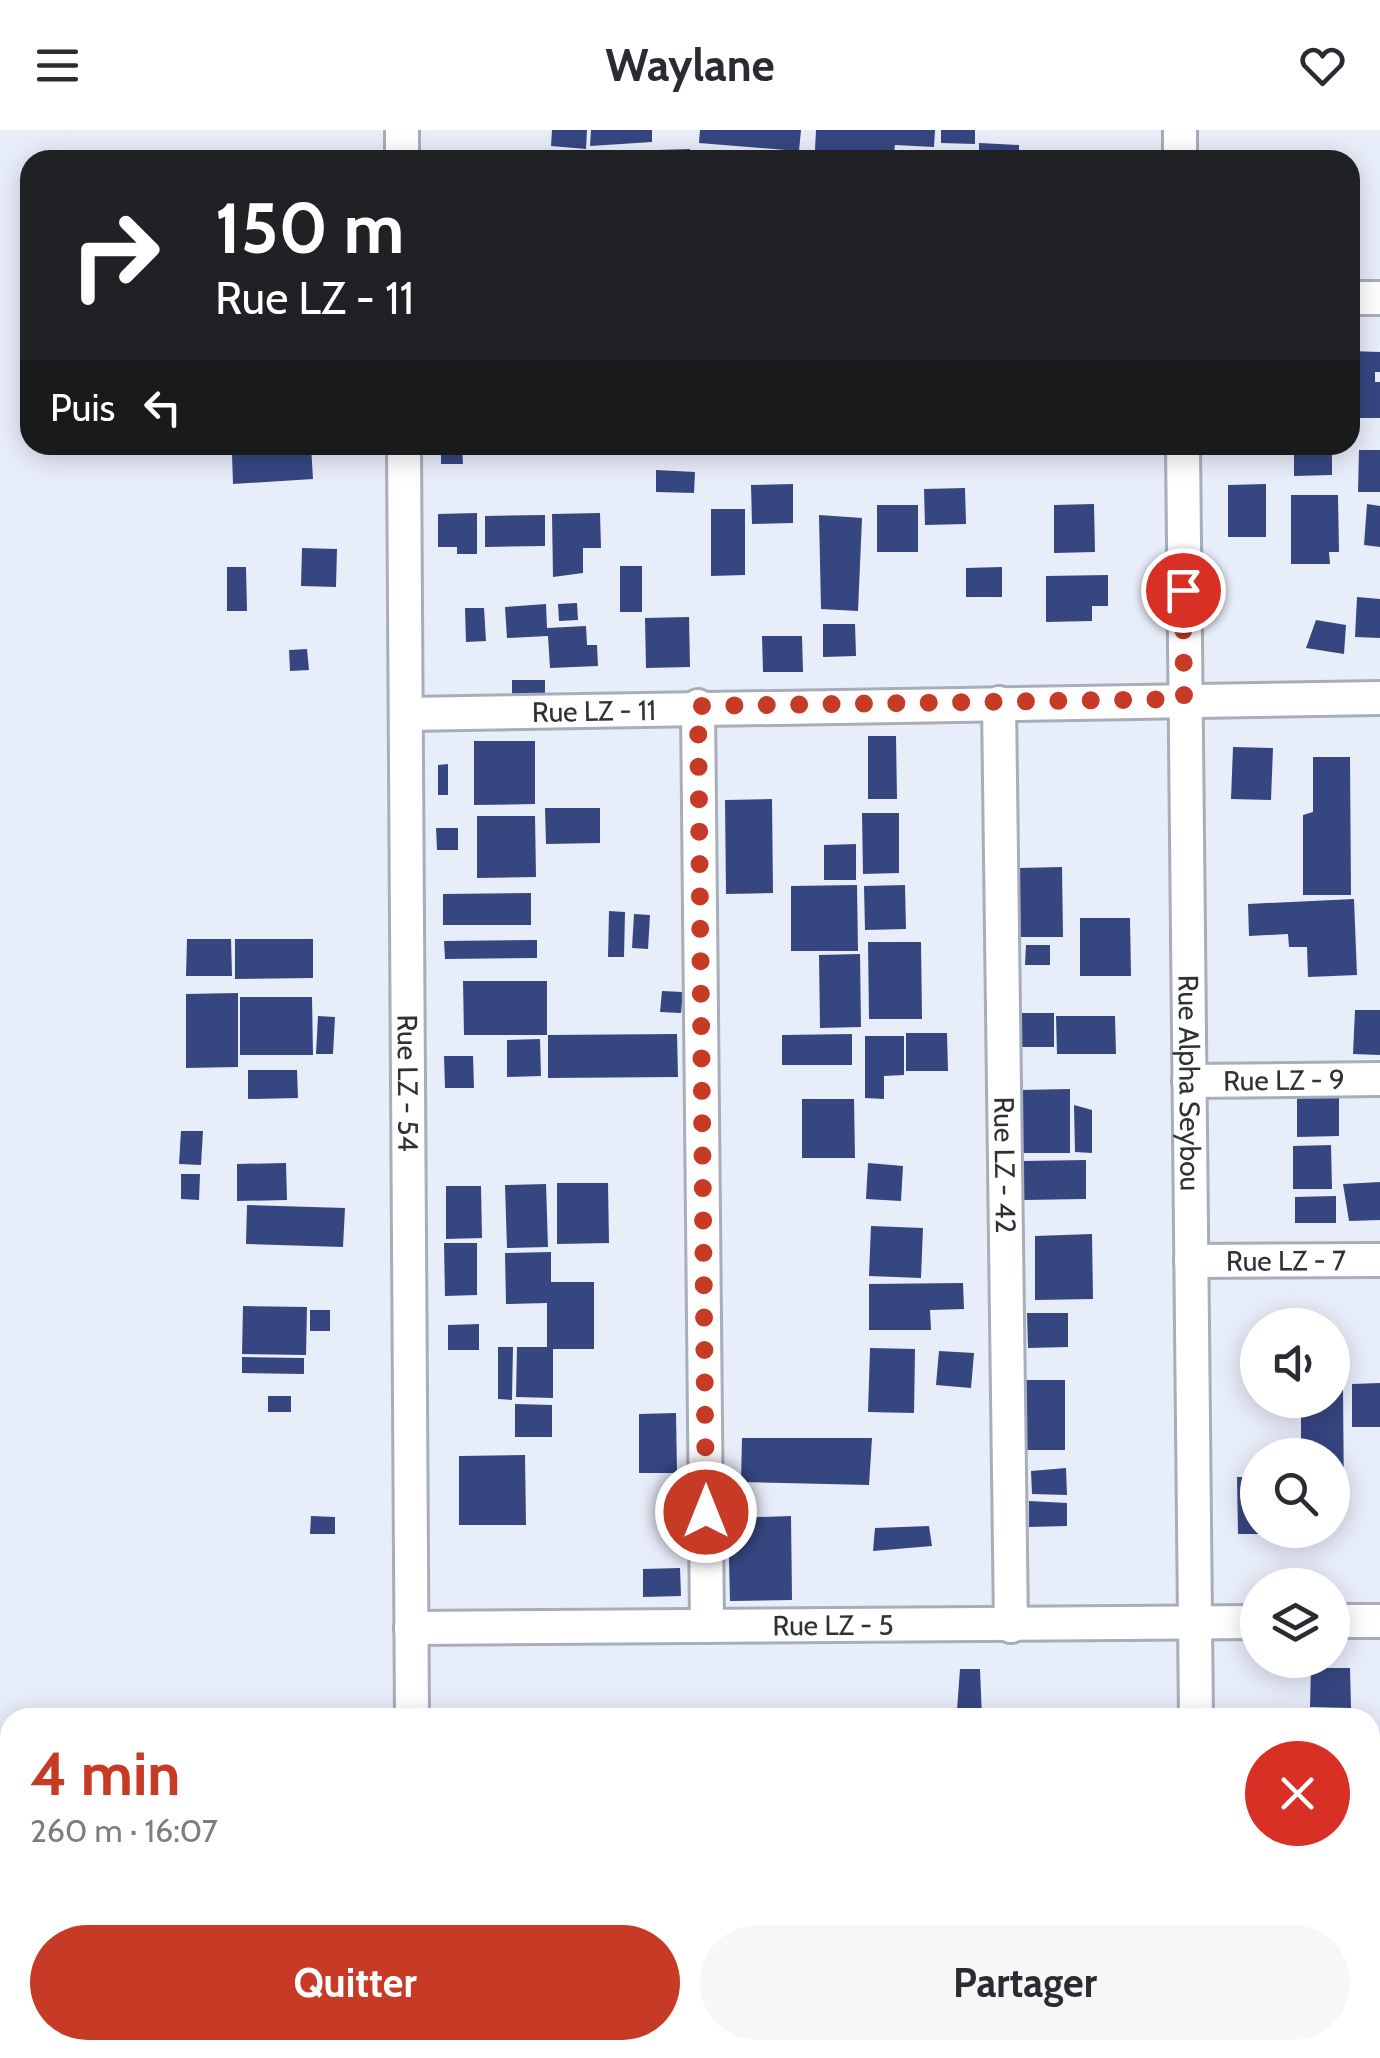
<!DOCTYPE html>
<html lang="fr">
<meta charset="utf-8">
<style>
body{margin:0;font-family:Cabin,sans-serif;background:#f7f7f7;color:#2b2b33;height:100vh;display:flex;flex-direction:column;font-size:38px;white-space:nowrap}
*{box-sizing:border-box;margin:0}
p{font-size:32px;color:#7c7c81}
.icon{flex:none;width:55px;height:55px;fill:none;stroke:currentColor;stroke-width:2;stroke-linecap:round;stroke-linejoin:round}
.map{position:relative;flex:1;overflow:hidden}
.panel{position:absolute;left:0px;top:1578px;width:1380px;height:352px;display:flex;flex-direction:column;background:#fff;border-radius:30px 30px 0 0;box-shadow:0 5px 25px #0003}
.panel>*{flex:none}
.guide{position:absolute;left:20px;top:20px;width:1340px;height:305px;border-radius:30px;box-shadow:0 5px 25px #0003;background:#202124;color:#fff;overflow:hidden}
.fabs{position:absolute;left:1240px;top:1178px;display:grid;gap:20px}
.fabs a{display:grid;place-items:center;width:110px;height:110px;border-radius:50%;background:#fff;box-shadow:0 5px 25px #0003;font-size:50px}
.pin{position:absolute;display:grid;place-items:center;width:85px;height:85px;color:#fff;margin:-42px;border:5px solid #fff;border-radius:50%;box-shadow:0 2px 10px #0007}
.me{position:absolute;width:110px;margin:-55px;rotate:0deg;stroke-linejoin:round;filter:drop-shadow(0 0 8px #0008)}
.turn{display:flex;align-items:center;gap:35px;height:210px;padding:0 30px;font-size:45px}
.turn .icon{width:130px;height:130px;stroke-width:2.5}
.turn b{display:block;font-size:70px;line-height:85px}
.then{display:flex;align-items:center;height:95px;padding:0 30px;background:#0003;gap:20px;font-size:38px}
.round{display:grid;place-items:center;flex:none;width:105px;height:105px;border-radius:52px;background:#f7f7f7}
.headline{display:flex;align-items:center;justify-content:space-between;height:170px;padding:0 30px}
h1{font-size:60px;font-weight:700;line-height:75px;color:#c73b26}
.action{display:flex;gap:20px;margin-top:auto;padding:20px 30px}
.action a{flex:1;height:115px;border-radius:60px;background:#c73b26;color:#fff;font-size:40px;font-weight:700;line-height:115px;text-align:center}
.action a+a{background:#f7f7f7;color:#2b2b33}
header{display:flex;justify-content:space-between;align-items:center;height:130px;padding:0 30px;background:#fff;font-size:45px;font-weight:700}
.map>svg:first-child{display:block}
</style>
<header><svg class="icon" aria-label="menu" viewBox="0 0 24 24"><path d="M4 6h16M4 12h16M4 18h16"/></svg>Waylane<svg class="icon" aria-label="heart" viewBox="0 0 24 24"><path d="M12 20l-8-8c-3-5 5-10 8-4 3-6 11-1 8 4z"/></svg></header>
<div class="map">
<svg width="1380" height="1928" viewBox="0 0 1380 1928">
<rect width="100%" height="100%" fill="#e8edfa"/>
<!-- building -->
<g fill="#364681">
<polygon points="552,0 587,0 586,19 551,16"/>
<polygon points="591,0 652,0 652,12 590,16"/>
<polygon points="700,0 801,0 799,21 699,13"/>
<polygon points="816,0 935,0 934,17 895,15 894,23 815,20"/>
<polygon points="941,0 975,0 975,14 941,13"/>
<polygon points="979,13 1019,15 1019,30 979,30"/>
<polygon points="690,19 690,30 657,30 657,20"/>
<polygon points="1350,221 1380,222 1380,242 1375,242 1375,252 1380,252 1380,288 1350,288"/>
<polygon points="251,315 311,315 313,349 233,354 232,324 251,323"/>
<polygon points="441,315 462,315 463,334 441,334"/>
<polygon points="1294,315 1332,315 1332,345 1294,346"/>
<polygon points="1359,320 1380,320 1380,362 1358,362"/>
<polygon points="656,340 695,342 694,363 656,362"/>
<polygon points="793,354 793,393 752,394 751,355"/>
<polygon points="1266,354 1266,407 1228,407 1228,355"/>
<polygon points="965,358 966,394 925,395 924,359"/>
<polygon points="1291,365 1338,365 1339,422 1329,422 1330,434 1291,434"/>
<polygon points="1094,374 1095,422 1054,423 1054,375"/>
<polygon points="1367,374 1380,376 1380,417 1364,415"/>
<rect x="877" y="375" width="41" height="47"/>
<polygon points="711,379 745,379 745,445 711,446"/>
<polygon points="477,383 477,424 457,424 457,417 438,417 438,384"/>
<polygon points="600,383 601,418 583,418 583,443 553,447 552,384"/>
<polygon points="545,385 545,416 485,417 485,386"/>
<polygon points="819,385 862,388 858,481 821,479"/>
<polygon points="302,418 337,419 336,457 301,456"/>
<rect x="620" y="436" width="22" height="46"/>
<polygon points="227,437 246,437 247,481 227,481"/>
<polygon points="1002,437 1002,467 966,467 966,438"/>
<polygon points="1108,445 1108,476 1092,476 1092,491 1046,492 1046,446"/>
<polygon points="1357,467 1380,469 1380,508 1355,507"/>
<polygon points="577,473 578,490 559,491 558,474"/>
<polygon points="546,474 547,498 586,496 587,515 597,515 598,536 550,538 548,506 507,508 505,477"/>
<polygon points="465,478 484,478 486,511 466,512"/>
<polygon points="689,487 690,537 646,538 645,488"/>
<polygon points="1316,490 1346,495 1344,524 1306,518"/>
<polygon points="823,494 855,494 856,526 823,527"/>
<polygon points="762,506 802,506 803,542 763,542"/>
<polygon points="307,519 309,540 290,541 289,520"/>
<rect x="512" y="550" width="33" height="17"/>
<polygon points="868,606 896,606 897,669 868,669"/>
<polygon points="474,611 535,611 535,674 474,675"/>
<polygon points="1233,617 1273,618 1271,670 1231,669"/>
<polygon points="1313,627 1350,627 1351,765 1303,765 1303,685 1313,682"/>
<polygon points="448,634 448,665 438,665 438,635"/>
<polygon points="772,669 773,763 726,764 725,670"/>
<polygon points="545,678 600,678 600,713 546,714"/>
<polygon points="862,683 899,683 899,743 863,744"/>
<polygon points="477,686 535,686 536,747 477,748"/>
<polygon points="436,698 458,698 458,720 437,720"/>
<polygon points="856,714 856,750 824,750 824,715"/>
<polygon points="1062,737 1063,807 1019,807 1018,738"/>
<polygon points="857,755 858,821 791,821 791,756"/>
<polygon points="905,755 906,799 865,800 864,756"/>
<polygon points="531,763 531,795 443,795 443,764"/>
<polygon points="1354,769 1357,845 1308,847 1307,817 1289,817 1288,804 1249,806 1248,774"/>
<polygon points="609,781 625,782 624,827 608,827"/>
<polygon points="634,784 650,785 648,819 632,818"/>
<polygon points="1080,788 1130,788 1131,846 1080,846"/>
<polygon points="187,809 231,809 232,846 186,846"/>
<polygon points="235,809 313,809 313,848 235,849"/>
<polygon points="537,810 537,828 445,829 444,811"/>
<polygon points="868,812 921,812 922,889 869,889"/>
<polygon points="1026,815 1050,815 1050,835 1025,835"/>
<polygon points="860,824 861,897 820,898 819,825"/>
<polygon points="463,851 547,851 547,905 464,905"/>
<polygon points="662,861 683,862 681,883 660,882"/>
<polygon points="238,863 238,937 186,938 186,864"/>
<polygon points="240,867 312,867 313,925 240,925"/>
<polygon points="1355,880 1380,880 1380,925 1353,924"/>
<rect x="1021" y="883" width="33" height="34"/>
<polygon points="318,886 335,887 333,924 316,924"/>
<polygon points="1056,886 1115,886 1116,924 1057,924"/>
<polygon points="906,903 947,903 948,941 906,941"/>
<polygon points="677,904 678,947 548,948 548,905"/>
<polygon points="852,904 852,935 782,935 782,905"/>
<polygon points="865,906 904,906 904,945 884,946 884,969 865,968"/>
<polygon points="540,909 541,946 507,947 507,910"/>
<polygon points="444,926 473,926 474,958 445,958"/>
<polygon points="248,940 297,940 298,968 248,969"/>
<polygon points="1297,958 1339,958 1339,1006 1297,1007"/>
<polygon points="1070,959 1070,1023 1020,1023 1020,960"/>
<polygon points="802,969 854,969 855,1028 802,1028"/>
<polygon points="1074,975 1092,980 1092,1023 1075,1022"/>
<polygon points="181,1001 203,1001 201,1035 179,1034"/>
<polygon points="1331,1015 1332,1059 1293,1059 1293,1016"/>
<polygon points="1086,1030 1086,1069 1024,1070 1024,1031"/>
<polygon points="286,1033 287,1070 237,1071 237,1034"/>
<polygon points="868,1033 903,1036 901,1071 866,1069"/>
<polygon points="181,1044 200,1044 199,1070 181,1069"/>
<polygon points="1380,1052 1380,1090 1349,1091 1343,1054"/>
<polygon points="557,1053 608,1053 609,1113 557,1114"/>
<polygon points="546,1054 548,1117 507,1118 505,1055"/>
<polygon points="446,1056 481,1056 482,1108 446,1109"/>
<polygon points="1336,1066 1336,1093 1295,1093 1295,1067"/>
<polygon points="247,1075 345,1078 343,1117 246,1114"/>
<polygon points="871,1096 923,1098 921,1148 869,1146"/>
<polygon points="1092,1104 1093,1169 1035,1170 1035,1106"/>
<polygon points="444,1113 477,1113 477,1165 445,1166"/>
<polygon points="551,1122 551,1152 594,1152 594,1219 553,1219 553,1268 516,1267 517,1217 547,1217 547,1173 506,1174 505,1123"/>
<polygon points="963,1153 964,1179 930,1180 931,1200 869,1200 869,1154"/>
<polygon points="243,1176 307,1177 306,1225 242,1224"/>
<rect x="310" y="1180" width="20" height="21"/>
<polygon points="1027,1183 1068,1183 1068,1217 1028,1218"/>
<polygon points="479,1194 479,1220 448,1220 448,1195"/>
<polygon points="498,1217 513,1217 512,1270 498,1269"/>
<polygon points="870,1218 915,1219 914,1283 868,1282"/>
<polygon points="939,1221 974,1223 971,1258 936,1255"/>
<polygon points="242,1227 304,1228 304,1244 242,1243"/>
<polygon points="1023,1250 1065,1250 1065,1320 1024,1320"/>
<polygon points="1380,1253 1380,1297 1352,1297 1352,1254"/>
<polygon points="1343,1256 1344,1377 1332,1377 1332,1325 1301,1325 1301,1270 1332,1270 1332,1257"/>
<rect x="268" y="1266" width="23" height="16"/>
<polygon points="515,1274 552,1275 552,1307 515,1307"/>
<polygon points="676,1283 677,1343 639,1343 639,1284"/>
<polygon points="742,1308 872,1308 869,1355 741,1352"/>
<polygon points="525,1325 526,1395 459,1395 459,1326"/>
<polygon points="1066,1338 1067,1365 1032,1364 1031,1341"/>
<polygon points="1237,1347 1258,1347 1258,1400 1278,1400 1278,1404 1238,1404"/>
<polygon points="1029,1371 1067,1373 1067,1396 1029,1397"/>
<polygon points="311,1386 335,1387 335,1404 310,1404"/>
<polygon points="791,1386 792,1470 730,1471 728,1388"/>
<polygon points="929,1396 932,1416 873,1421 875,1398"/>
<polygon points="680,1438 681,1466 643,1467 643,1439"/>
<polygon points="1311,1538 1350,1538 1351,1578 1310,1577"/>
<polygon points="960,1539 980,1539 982,1588 951,1588 957,1580"/>
<polygon points="1380,1699 1380,1732 1370,1732 1370,1700"/>
</g>
<g fill="none" stroke-linecap="round" stroke-linejoin="round">
<defs>
<g id="street">
<polyline points="402,0 402,30"/>
<polyline points="1180,0 1180,30"/>
<polyline points="1350,168 1380,168"/>
<path id="s1" d="M 404,315 L 412,1588"/>
<path id="s2" d="M 1183,315 L 1196,1588"/>
<path id="s3" d="M 999,573 L 1011,1496"/>
<polyline points="698,576 707,1496"/>
<path id="s4" d="M 406,584 L 1380,568"/>
<path id="s5" d="M 1189,951 L 1380,949"/>
<path id="s6" d="M 1191,1131 L 1380,1130"/>
<polyline points="1332,1491 1380,1491"/>
<path id="s7" d="M 411,1498 L 1258,1492"/>
<polyline points="1370,1890 1380,1890"/>
<polyline points="414,1920 414,1928"/>
<polyline points="1197,1928 1197,1920"/>
</g>
</defs>
<!-- street casing -->
<use href="#street" stroke="#a8adba" stroke-width="38"/>
<!-- street -->
<use href="#street" stroke="#fff" stroke-width="32"/>
</g>
<g fill="none" stroke-linecap="round" stroke-linejoin="round">
<!-- route -->
<polyline stroke="#c73b26" stroke-width="18" stroke-dasharray="0 32.4" points="706,1382 698,576 1184,569 1183,460"/>
</g>
<g text-anchor="middle" stroke-width="10" stroke-linejoin="round" paint-order="stroke">
<!-- street labels -->
<g font-size="28" fill="#2f3136" stroke="#e8edfa">
<text dy="10" stroke="none"><textPath href="#s4" startOffset="188">Rue LZ - 11</textPath></text>
<text dy="10" stroke="none"><textPath href="#s5" startOffset="95">Rue LZ - 9</textPath></text>
<text dy="10" stroke="none"><textPath href="#s1" startOffset="638">Rue LZ - 54</textPath></text>
<text dy="10" stroke="none"><textPath href="#s2" startOffset="638">Rue Alpha Seybou</textPath></text>
<text dy="10" stroke="none"><textPath href="#s3" startOffset="462">Rue LZ - 42</textPath></text>
<text dy="10" stroke="none"><textPath href="#s6" startOffset="95">Rue LZ - 7</textPath></text>
<text dy="10" stroke="none"><textPath href="#s7" startOffset="422">Rue LZ - 5</textPath></text>
</g>
</g>
</svg>
<div class="fabs">
<a><svg class="icon" aria-label="sound" viewBox="0 0 24 24"><path d="M4 9h4l5-4v14l-5-4H4zM17 9q2 3 0 6"/></svg></a>
<a><svg class="icon" aria-label="search" viewBox="0 0 24 24"><circle cx="10" cy="10" r="6"/><path d="M15 15l6 6"/></svg></a>
<a><svg class="icon" aria-label="layers" viewBox="0 0 24 24"><path d="M12 4l9 5-9 5-9-5zM3 14l9 5 9-5"/></svg></a>
</div>
<div class="pin" style="left:1183px;top:460px;background:#d93025"><svg class="icon" aria-label="arrive" viewBox="0 0 24 24"><path d="M6 21V4h12l-3 4 3 4H6"/></svg></div>
<svg class="me" style="left:706px;top:1382px" viewBox="-20 -20 40 40"><circle r="17" fill="#c73b26" stroke="#fff" stroke-width="3"/><path d="M0-11L8 9 0 5-8 9z" fill="#fff"/></svg>
<div class="guide">
<div class="turn"><svg class="icon" aria-label="right" viewBox="0 0 24 24"><path d="M7 20v-9h11M14 6l5 5-5 5"/></svg><div><b>150 m</b>Rue LZ - 11</div></div>
<div class="then">Puis<svg class="icon" aria-label="left" viewBox="0 0 24 24"><path d="M17 20v-9H6M10 6l-5 5 5 5"/></svg></div>
</div>
<section class="panel">
<div class="headline"><div><h1>4 min</h1><p>260 m · 16:07</p></div><a class="round" style="background:#d93025;color:#fff"><svg class="icon" aria-label="close" viewBox="0 0 24 24"><path d="M6 6l12 12M18 6L6 18"/></svg></a></div>
<div class="action"><a>Quitter</a><a>Partager</a></div>
</section>
</div>
